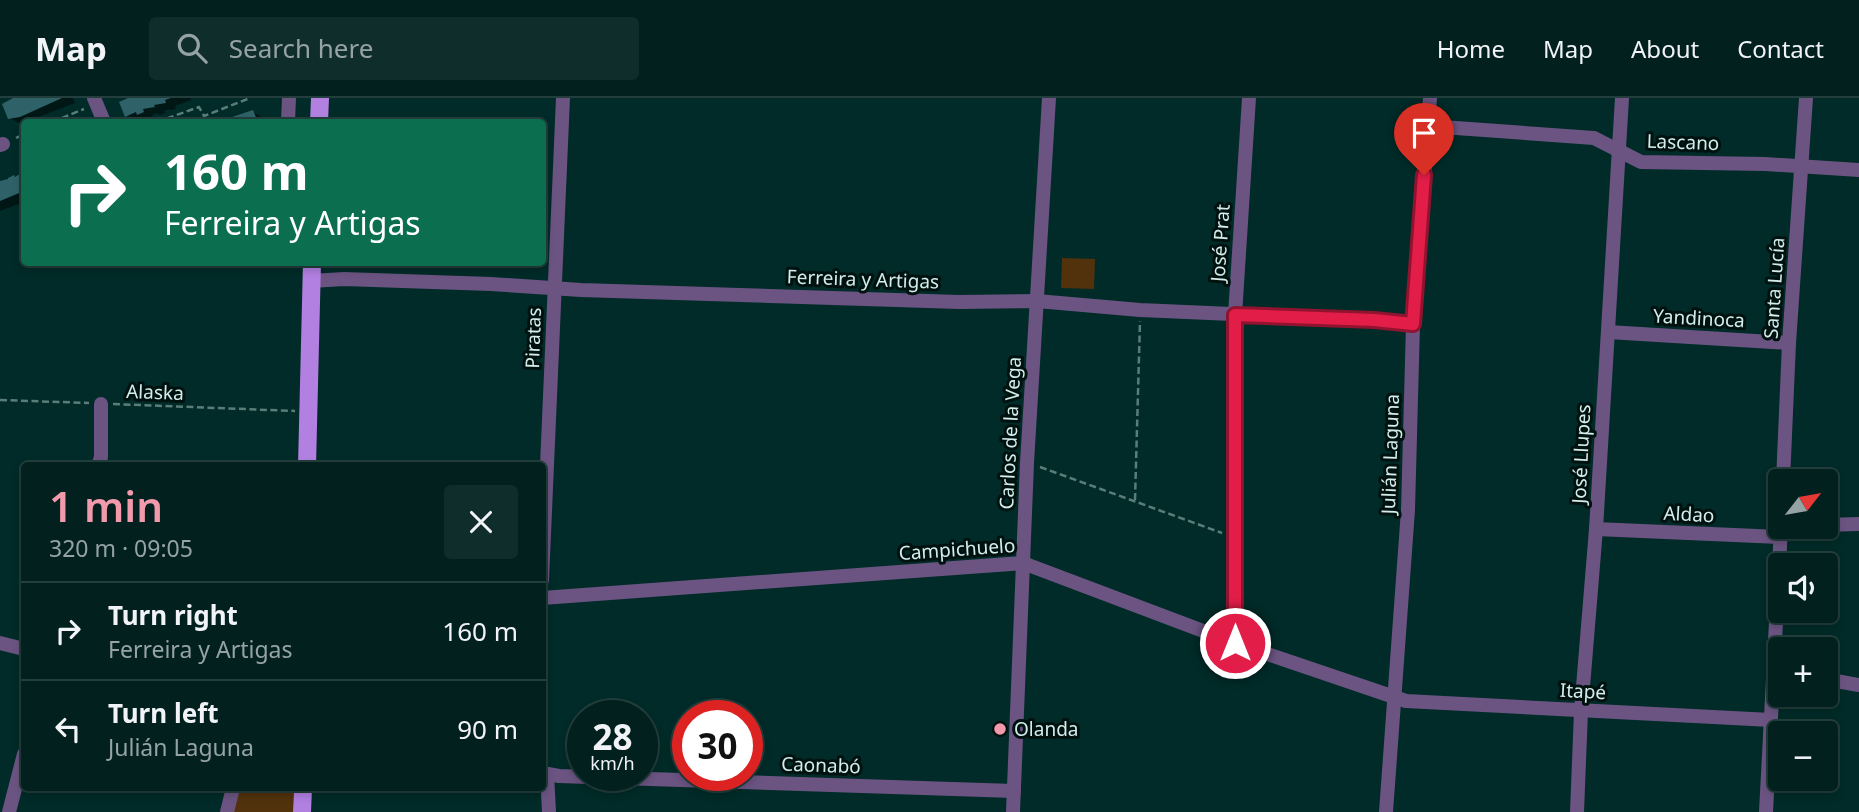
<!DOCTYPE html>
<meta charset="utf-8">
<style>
body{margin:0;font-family:"Noto Sans",sans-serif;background:#0f2d2b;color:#f1f3f6;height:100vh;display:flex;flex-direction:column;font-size:26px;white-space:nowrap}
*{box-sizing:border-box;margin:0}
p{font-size:23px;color:#96a3a4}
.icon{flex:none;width:38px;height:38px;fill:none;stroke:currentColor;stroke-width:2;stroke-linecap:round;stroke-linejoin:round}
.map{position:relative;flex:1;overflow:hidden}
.drawer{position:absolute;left:21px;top:364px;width:525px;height:329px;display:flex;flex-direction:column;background:#01201e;border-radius:7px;box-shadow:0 4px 10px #0003,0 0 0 2px #233e3c}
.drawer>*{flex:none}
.hud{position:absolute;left:21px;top:21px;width:525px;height:147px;border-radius:7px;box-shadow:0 4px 10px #0003,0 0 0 2px #233e3c;background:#0b6e4f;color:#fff;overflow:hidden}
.needle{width:46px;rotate:59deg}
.controls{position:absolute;left:1768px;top:371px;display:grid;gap:14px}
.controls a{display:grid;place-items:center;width:70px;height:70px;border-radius:7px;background:#01201e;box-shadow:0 4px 10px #0003,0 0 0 2px #233e3c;font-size:35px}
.speed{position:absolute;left:567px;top:602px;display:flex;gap:14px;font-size:35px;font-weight:700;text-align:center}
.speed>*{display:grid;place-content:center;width:91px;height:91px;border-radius:50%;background:#01201e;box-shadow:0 4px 10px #0003,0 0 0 2px #233e3c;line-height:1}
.speed small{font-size:18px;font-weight:400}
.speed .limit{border:10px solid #d22;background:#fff;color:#111}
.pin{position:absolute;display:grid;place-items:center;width:60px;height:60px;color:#fff;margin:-72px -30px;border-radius:50% 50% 50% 0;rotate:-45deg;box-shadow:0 0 7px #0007}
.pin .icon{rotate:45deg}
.me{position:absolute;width:77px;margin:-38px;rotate:0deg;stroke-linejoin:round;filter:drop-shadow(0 0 5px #0008)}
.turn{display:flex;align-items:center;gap:24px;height:147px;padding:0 28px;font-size:32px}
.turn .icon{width:91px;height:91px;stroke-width:2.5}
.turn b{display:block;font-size:49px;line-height:60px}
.round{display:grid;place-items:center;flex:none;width:74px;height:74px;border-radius:7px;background:#0f2d2b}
.overview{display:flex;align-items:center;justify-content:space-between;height:119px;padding:0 28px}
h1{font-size:42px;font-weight:600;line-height:52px;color:#f29aac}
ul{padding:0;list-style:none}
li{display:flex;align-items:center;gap:21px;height:98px;padding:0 28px;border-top:2px solid #233e3c}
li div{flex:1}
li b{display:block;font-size:26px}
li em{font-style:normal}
header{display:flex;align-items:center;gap:42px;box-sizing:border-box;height:98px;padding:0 35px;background:#01201e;border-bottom:2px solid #233e3c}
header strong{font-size:33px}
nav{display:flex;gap:38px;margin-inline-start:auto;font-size:24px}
.search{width:490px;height:63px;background:#0f2d2b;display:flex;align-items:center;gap:18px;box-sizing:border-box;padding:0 24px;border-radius:7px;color:#96a3a4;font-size:26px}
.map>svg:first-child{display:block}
</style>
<header>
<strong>Map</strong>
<div class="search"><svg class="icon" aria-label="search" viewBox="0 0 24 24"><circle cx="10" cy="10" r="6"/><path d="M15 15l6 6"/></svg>Search here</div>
<nav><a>Home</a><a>Map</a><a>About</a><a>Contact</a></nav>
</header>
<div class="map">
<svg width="1859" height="714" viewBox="0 0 1859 714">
<rect width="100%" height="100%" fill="#012b28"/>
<!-- green -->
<g fill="#51320c">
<polygon points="1062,160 1095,161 1094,191 1061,190"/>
<polygon points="239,690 293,690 293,714 233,714"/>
</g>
<!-- shadow -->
<g fill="#0007">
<polygon points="17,0 73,0 75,5 20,26 10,20"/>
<polygon points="130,0 191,0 191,2 175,8 176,11 171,12 169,11 164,13 165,15 160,17 157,15 152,17 153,19 137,24 126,17"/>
<polygon points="253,14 263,20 265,24 226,24"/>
<polygon points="24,75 24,104 0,113 0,85"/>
</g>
<!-- building -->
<g fill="#2e6268">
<polygon points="13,0 62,0 20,19 8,21 2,6"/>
<polygon points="128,0 171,0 165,2 166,5 154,7 155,9 143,11 144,14 137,17 136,14 125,19 119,4"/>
<polygon points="253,12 258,24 224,24 223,22"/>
<polygon points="24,73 24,93 0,103 0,83 8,81 8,80 14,77 15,79"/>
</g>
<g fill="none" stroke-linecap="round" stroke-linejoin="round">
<!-- path -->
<g stroke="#5a7d7a" stroke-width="2.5" stroke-dasharray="7 3.5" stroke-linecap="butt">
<polyline points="52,24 84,11"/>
<polyline points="157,24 199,9 204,18 250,0"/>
<polyline points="16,40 24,36"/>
<polyline points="122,164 124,168 132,164"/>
<polyline points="0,302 89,305"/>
<polyline points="113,306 295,313"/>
<polyline points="1040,369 1222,435"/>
<polyline points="1135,402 1140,223"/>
</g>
<!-- minor -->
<g stroke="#6b5482" stroke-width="14">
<polyline points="94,0 104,24"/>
<polyline points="288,24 289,0"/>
<polyline points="1428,28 1594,40 1641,64 1765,66 1859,72"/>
<polyline points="0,47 3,46"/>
<polyline points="311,183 344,181 491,186 581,192 959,204 1037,203 1140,212 1374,222 1413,226"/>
<polyline points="1608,234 1789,245"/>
<polyline points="98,368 101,359 101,306"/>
<polyline points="1783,383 1789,245 1806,0"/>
<polyline points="1825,427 1859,426"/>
<polyline points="1596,431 1780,439"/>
<polyline points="542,482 563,0"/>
<polyline points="542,500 1023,465 1235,545 1406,603 1771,622"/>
<polyline points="0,545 24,551"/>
<polyline points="1235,545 1235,217 1249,0"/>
<polyline points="1825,581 1859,587"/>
<polyline points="542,675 559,678 1014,693"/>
<polyline points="547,676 549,714"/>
<polyline points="9,714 24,656"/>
<polyline points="227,714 233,690"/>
<polyline points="1013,714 1027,365 1049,0"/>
<polyline points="1386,714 1408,412 1413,226 1430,0"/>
<polyline points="1577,714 1581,613 1596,431 1622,0"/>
<polyline points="1766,714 1781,429"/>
</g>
<!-- major -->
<g stroke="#b180e1" stroke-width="18">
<polyline points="319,24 320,0"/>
<polyline points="307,368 312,164"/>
<polyline points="302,714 303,690"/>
</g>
</g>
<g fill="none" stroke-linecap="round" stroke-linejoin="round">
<defs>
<polyline id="route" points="1235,545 1235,217 1374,222 1413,226 1424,77"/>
</defs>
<!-- route casing -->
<use href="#route" stroke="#92132f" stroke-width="18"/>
<!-- route -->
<use href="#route" stroke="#e11d48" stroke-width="12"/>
</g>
<!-- markers -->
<circle fill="#f29aac" stroke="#001210" stroke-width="2.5" cx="1000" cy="631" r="7"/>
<g text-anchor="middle" stroke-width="6" stroke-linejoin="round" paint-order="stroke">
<!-- street labels -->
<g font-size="19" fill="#d3edea" stroke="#001210">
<text transform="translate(1683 44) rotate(2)" y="7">Lascano</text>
<text transform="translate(1220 145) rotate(-86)" y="7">José Prat</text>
<text transform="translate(863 181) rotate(2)" y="7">Ferreira y Artigas</text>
<text transform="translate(1774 190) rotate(-86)" y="7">Santa Lucía</text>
<text transform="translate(1699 220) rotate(3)" y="7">Yandinoca</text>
<text transform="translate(533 240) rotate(-88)" y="7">Piratas</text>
<text transform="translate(155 294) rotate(2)" y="7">Alaska</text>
<text transform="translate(1010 335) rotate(-87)" y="7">Carlos de la Vega</text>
<text transform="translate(1390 356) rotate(-88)" y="7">Julián Laguna</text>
<text transform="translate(1581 356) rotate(-87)" y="7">José Llupes</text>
<text transform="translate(1689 416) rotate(3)" y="7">Aldao</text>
<text transform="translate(957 451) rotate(-4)" y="7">Campichuelo</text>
<text transform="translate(1583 593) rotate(3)" y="7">Itapé</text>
<text transform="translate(821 667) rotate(2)" y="7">Caonabó</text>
</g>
<!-- poi labels -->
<g font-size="19" fill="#d3edea" stroke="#001210" text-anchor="start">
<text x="1014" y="638">Olanda</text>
</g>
</g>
</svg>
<div class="controls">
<a><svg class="needle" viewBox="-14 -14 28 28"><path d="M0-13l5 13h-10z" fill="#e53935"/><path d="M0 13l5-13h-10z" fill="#96a3a4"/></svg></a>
<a><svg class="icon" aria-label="sound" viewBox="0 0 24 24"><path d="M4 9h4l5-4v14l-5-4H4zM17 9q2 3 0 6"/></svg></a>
<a>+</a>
<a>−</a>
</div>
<div class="speed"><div>28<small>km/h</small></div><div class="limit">30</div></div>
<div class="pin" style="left:1424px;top:77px;background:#d93025"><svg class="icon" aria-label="arrive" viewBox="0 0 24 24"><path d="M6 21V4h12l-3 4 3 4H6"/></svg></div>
<svg class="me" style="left:1235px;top:545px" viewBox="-20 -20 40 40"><circle r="17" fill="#e11d48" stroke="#fff" stroke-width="3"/><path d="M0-11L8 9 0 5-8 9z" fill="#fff"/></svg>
<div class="hud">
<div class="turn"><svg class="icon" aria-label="right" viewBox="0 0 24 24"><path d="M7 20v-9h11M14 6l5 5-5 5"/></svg><div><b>160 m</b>Ferreira y Artigas</div></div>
</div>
<section class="drawer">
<div class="overview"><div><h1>1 min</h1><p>320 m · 09:05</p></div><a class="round"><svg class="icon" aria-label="close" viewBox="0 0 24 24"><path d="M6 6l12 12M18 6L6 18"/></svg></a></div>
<ul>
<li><svg class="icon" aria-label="right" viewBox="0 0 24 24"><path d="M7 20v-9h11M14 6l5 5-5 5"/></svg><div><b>Turn right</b><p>Ferreira y Artigas</p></div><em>160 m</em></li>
<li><svg class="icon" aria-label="left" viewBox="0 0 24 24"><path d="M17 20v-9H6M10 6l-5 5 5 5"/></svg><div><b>Turn left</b><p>Julián Laguna</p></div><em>90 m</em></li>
</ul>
</section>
</div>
